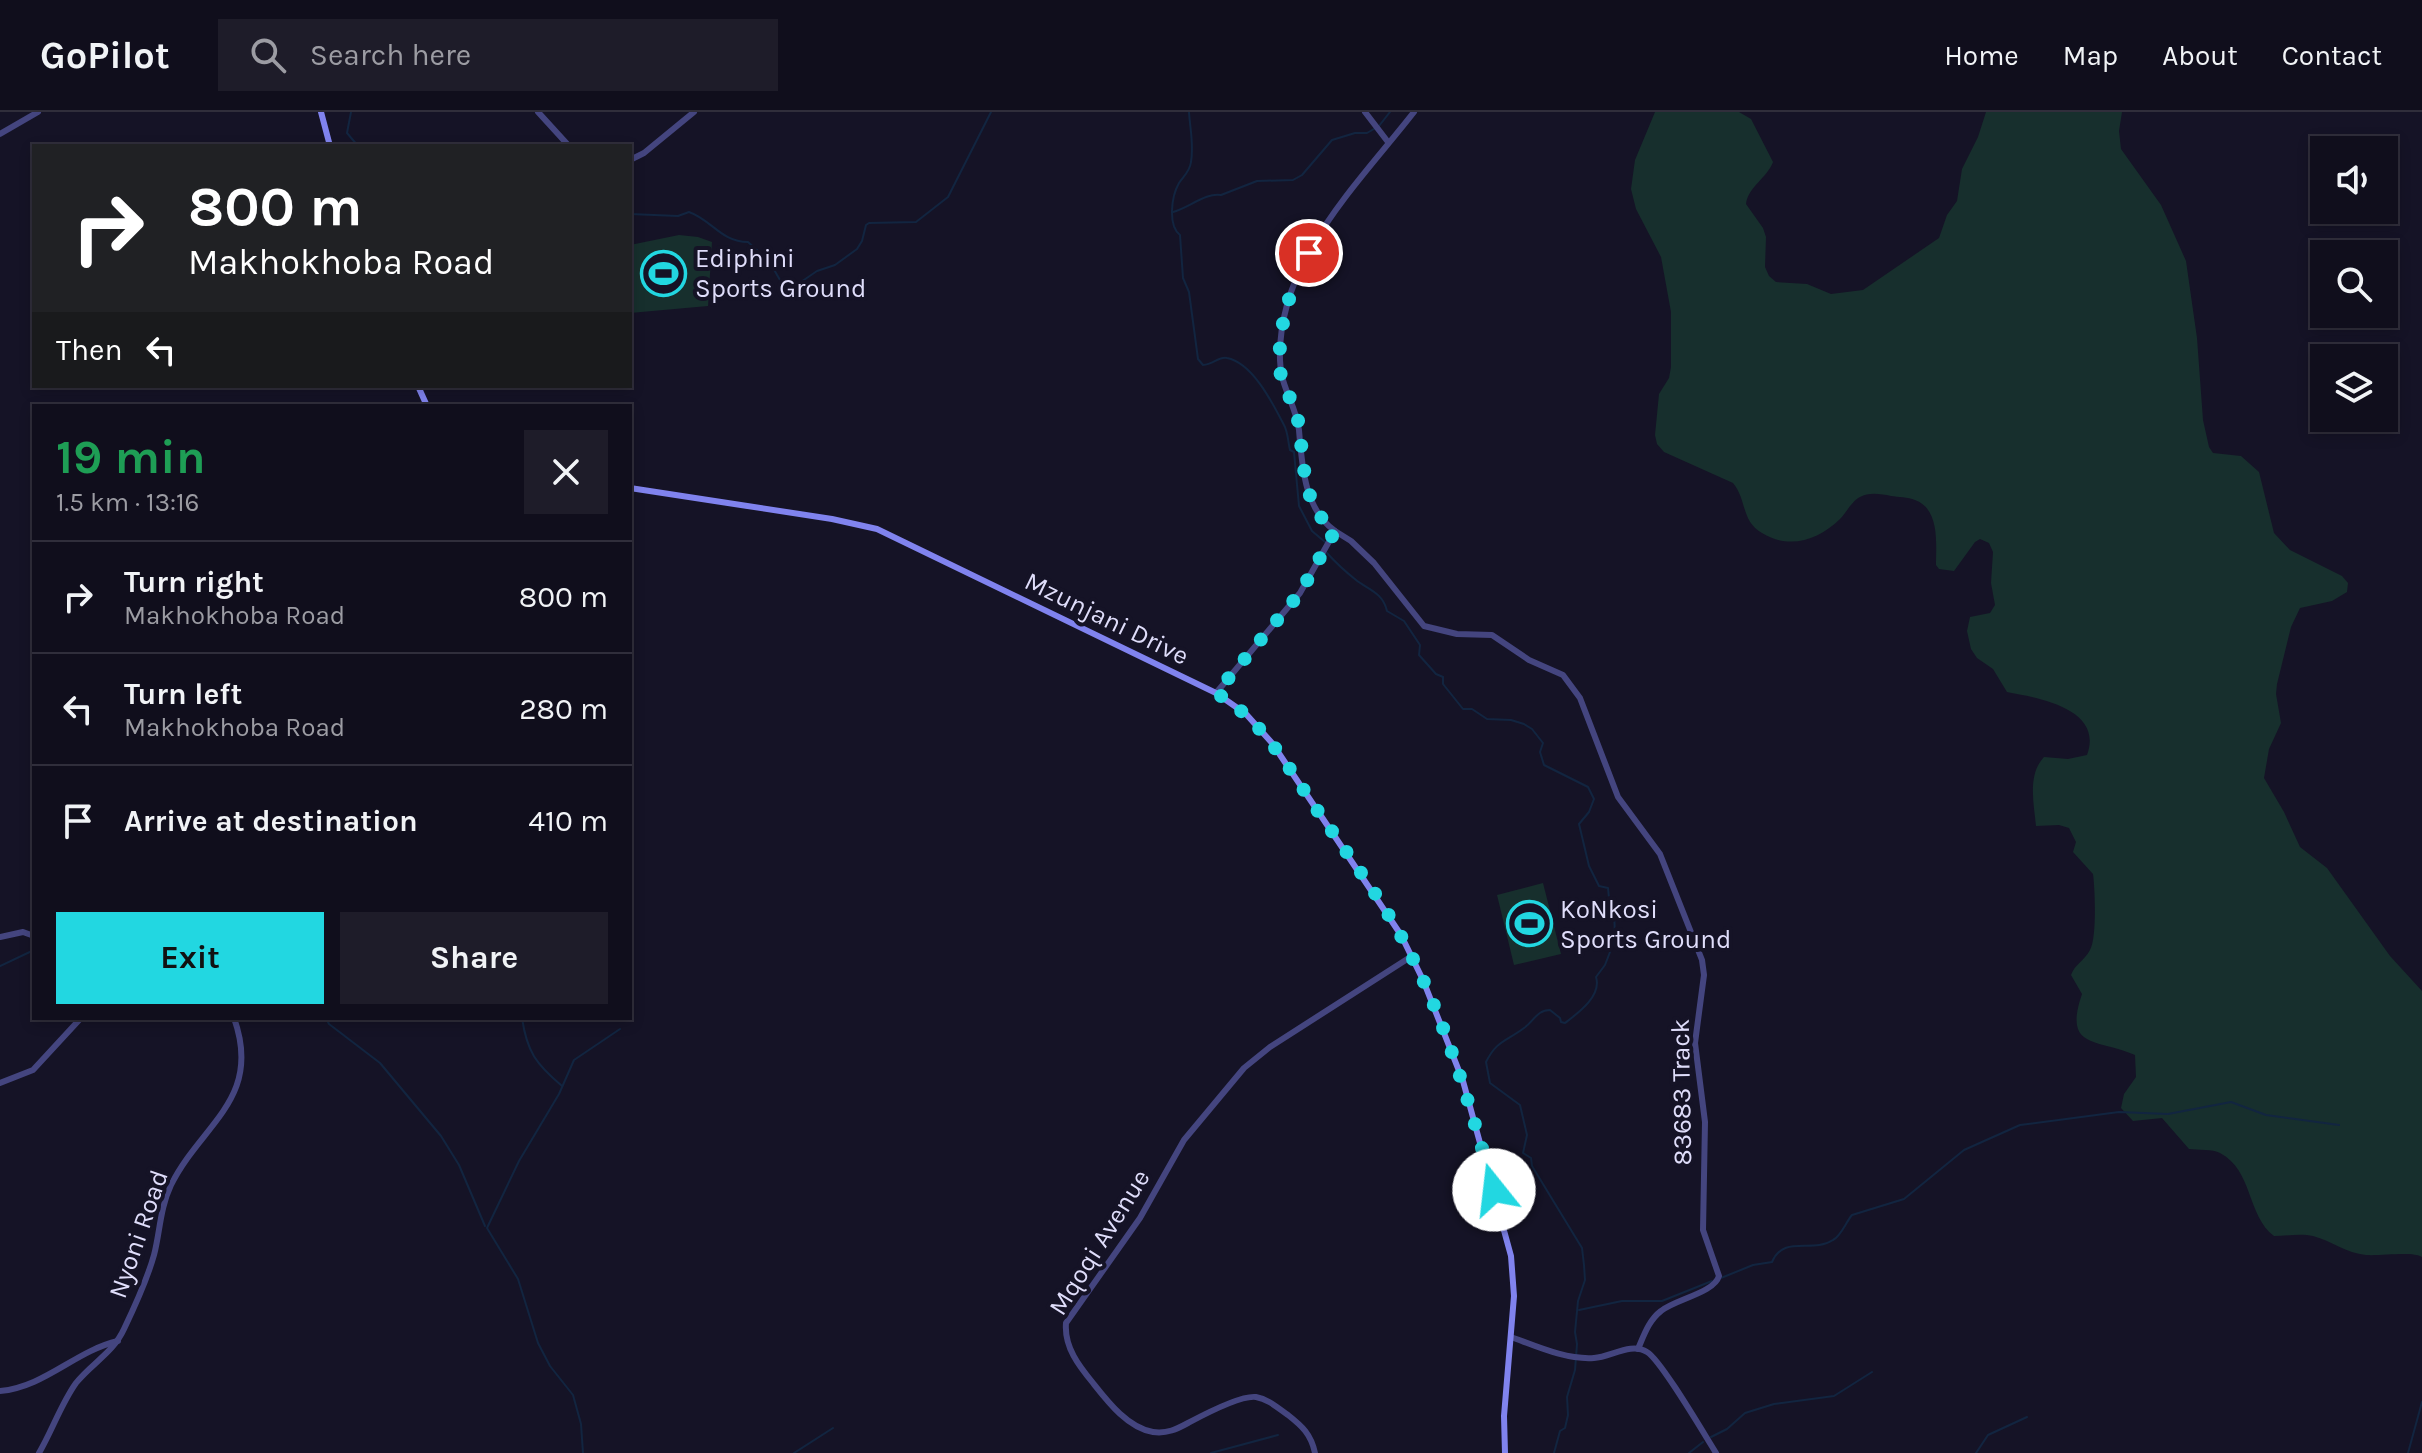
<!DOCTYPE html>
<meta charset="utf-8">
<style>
body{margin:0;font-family:Karla,sans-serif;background:#1e1c29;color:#f1f3f6;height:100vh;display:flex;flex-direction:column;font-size:30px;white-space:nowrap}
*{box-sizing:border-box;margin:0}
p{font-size:26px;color:#9c9ca3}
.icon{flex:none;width:44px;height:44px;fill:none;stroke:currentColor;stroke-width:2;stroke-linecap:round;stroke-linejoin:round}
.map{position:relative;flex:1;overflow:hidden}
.side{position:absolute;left:32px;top:292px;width:600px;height:616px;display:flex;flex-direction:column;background:#100e1c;border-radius:0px;box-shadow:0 4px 12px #0003,0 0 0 2px #302e3b}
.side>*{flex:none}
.top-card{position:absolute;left:32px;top:32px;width:600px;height:244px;border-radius:0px;box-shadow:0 4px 12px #0003,0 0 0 2px #302e3b;background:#202124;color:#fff;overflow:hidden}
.tools{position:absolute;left:2310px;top:24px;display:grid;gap:16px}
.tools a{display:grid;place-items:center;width:88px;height:88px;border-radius:0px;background:#100e1c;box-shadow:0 4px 12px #0003,0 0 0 2px #302e3b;font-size:40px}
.pin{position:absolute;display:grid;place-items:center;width:68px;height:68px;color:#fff;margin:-34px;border:4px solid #fff;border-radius:50%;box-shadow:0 2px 8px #0007}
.me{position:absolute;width:88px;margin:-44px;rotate:344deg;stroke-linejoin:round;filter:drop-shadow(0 0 6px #0008)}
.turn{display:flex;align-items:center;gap:28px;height:168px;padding:0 24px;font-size:36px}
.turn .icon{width:104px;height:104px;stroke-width:2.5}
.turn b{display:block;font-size:56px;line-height:68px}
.then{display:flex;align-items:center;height:76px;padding:0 24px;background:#0003;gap:16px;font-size:30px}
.round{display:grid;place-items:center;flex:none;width:84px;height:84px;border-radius:0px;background:#1e1c29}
.summary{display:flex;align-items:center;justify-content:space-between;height:136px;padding:0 24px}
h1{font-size:48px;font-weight:700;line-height:60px;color:#1e9e55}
.cta{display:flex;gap:16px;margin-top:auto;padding:16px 24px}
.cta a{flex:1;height:92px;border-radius:0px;background:#22d7e1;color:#111;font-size:32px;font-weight:700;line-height:92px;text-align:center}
.cta a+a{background:#1e1c29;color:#f1f3f6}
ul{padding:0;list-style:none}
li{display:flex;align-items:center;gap:24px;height:112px;padding:0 24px;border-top:2px solid #302e3b}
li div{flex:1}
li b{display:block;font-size:30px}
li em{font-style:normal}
header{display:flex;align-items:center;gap:48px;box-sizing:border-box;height:112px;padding:0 40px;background:#100e1c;border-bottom:2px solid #302e3b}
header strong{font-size:38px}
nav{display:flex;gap:44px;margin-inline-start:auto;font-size:28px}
.search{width:560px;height:72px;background:#1e1c29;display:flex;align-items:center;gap:20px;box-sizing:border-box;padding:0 28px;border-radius:0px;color:#9c9ca3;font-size:30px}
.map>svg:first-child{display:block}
</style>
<header>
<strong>GoPilot</strong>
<div class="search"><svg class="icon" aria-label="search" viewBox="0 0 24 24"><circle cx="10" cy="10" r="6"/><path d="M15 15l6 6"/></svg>Search here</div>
<nav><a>Home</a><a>Map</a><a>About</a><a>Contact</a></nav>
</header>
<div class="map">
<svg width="2422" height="1341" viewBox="0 0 2422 1341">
<rect width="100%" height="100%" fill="#151326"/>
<!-- green -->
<g fill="#172f2d">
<path d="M 1655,0 L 1739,0 L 1751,7 L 1773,50 C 1767,66 1748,75 1746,92 L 1763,116 L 1766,125 L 1765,155 L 1769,164 L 1776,170 L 1807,172 L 1831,182 L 1863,178 L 1939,126 L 1947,103 L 1957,89 L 1962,57 L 1978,25 L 1986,0 L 2122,0 L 2119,19 L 2121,37 L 2161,93 L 2186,149 L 2197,226 L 2203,308 L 2209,335 L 2213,341 L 2241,344 L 2259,360 L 2274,421 L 2290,438 L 2342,464 L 2348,471 L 2347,480 L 2332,489 L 2300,496 L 2291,515 L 2277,572 L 2276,582 L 2281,611 L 2269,637 L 2264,666 L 2284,700 L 2300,735 L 2327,756 L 2390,844 L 2422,879 L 2422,1145 C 2413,1139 2382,1144 2366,1143 C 2346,1141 2332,1129 2313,1124 C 2301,1121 2286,1124 2274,1124 C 2247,1104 2253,1058 2220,1041 C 2213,1037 2198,1038 2189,1037 L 2162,1006 L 2133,1009 L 2121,996 L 2124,982 L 2136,965 L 2135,943 C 2097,926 2063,938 2082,882 L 2071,863 C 2075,852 2085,848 2090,838 C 2097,826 2095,776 2093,762 L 2073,740 L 2076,730 L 2069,716 L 2059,713 L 2036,714 C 2034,692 2027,663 2044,645 L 2068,647 L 2087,643 C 2104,597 2039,586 2007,580 L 1993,557 L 1977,546 L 1971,537 L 1967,519 L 1970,505 L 1990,501 L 1995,493 L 1991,471 L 1993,440 L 1989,431 L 1980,427 L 1975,430 L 1954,459 L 1939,457 L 1936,453 C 1936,432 1940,397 1915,388 C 1908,385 1898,385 1891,384 C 1881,382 1869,380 1860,385 C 1852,389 1846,401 1840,407 C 1818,428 1790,438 1762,421 C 1741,409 1747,388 1733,371 L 1664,340 L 1657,332 L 1655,323 L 1659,282 L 1669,266 L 1671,255 L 1671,200 L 1661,145 L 1636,97 L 1631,77 L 1635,48 Z"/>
<polygon points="679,123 698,125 712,130 708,194 630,201 630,133"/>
<polygon points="1543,771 1561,842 1514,853 1497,783"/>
</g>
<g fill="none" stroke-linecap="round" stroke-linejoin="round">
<!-- stream -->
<g stroke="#122540" stroke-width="2">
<polyline points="351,0 347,21 358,34"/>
<path d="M 1189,0 C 1190,17 1194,32 1191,50 C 1190,59 1184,64 1179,71 C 1171,85 1168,114 1180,123 L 1183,166 L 1189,180 L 1198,247 L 1203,253 C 1213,253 1219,244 1227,246 C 1253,251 1273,292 1284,313 C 1288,320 1288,330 1290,338 L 1294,340 L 1299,394 L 1312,419 L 1325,430"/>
<path d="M 1173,100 C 1188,96 1207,80 1221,83 L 1257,69 L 1293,68 L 1302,63 L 1332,28 L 1355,21 L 1367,21 L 1379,14 L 1390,0"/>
<path d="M 630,102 L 678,104 L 689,100 C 712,108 721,130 748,130 L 769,149 L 780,168 L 798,172 L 817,159 L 835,153 L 857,137 L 862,129 L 866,113 L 869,111 L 916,110 L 948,85 L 991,0"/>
<path d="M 1327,441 C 1335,450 1346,460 1356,468 C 1369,478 1383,481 1387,499 L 1404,509 L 1420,533 L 1419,543 L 1436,562 L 1443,565 L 1443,572 L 1463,597 L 1472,597 L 1487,607 L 1511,608 L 1524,612 L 1532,617 L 1543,631 L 1540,640 L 1544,653 L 1588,675 L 1594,687 L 1589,700 L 1579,712 L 1589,754 L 1599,774 L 1608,776 L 1609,786 L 1614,795 L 1615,827 L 1605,853 L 1596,865 C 1602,884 1578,901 1565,911 L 1561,910 L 1560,906 L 1550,898 C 1537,898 1534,909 1524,916 C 1507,929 1497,928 1486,950 L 1490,971 L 1520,993 L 1527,1023 L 1523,1041 L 1531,1046 L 1532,1054 L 1582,1136 L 1584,1153 L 1585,1168 L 1578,1189 L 1575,1220 L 1577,1232 L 1575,1258 L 1567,1285 L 1568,1303 L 1565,1316 L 1560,1319 L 1554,1341"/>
<polyline points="0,854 34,838"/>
<polyline points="326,906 329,912 380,951 441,1024 459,1053 485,1114"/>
<path d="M 522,906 C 527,940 536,952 562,974"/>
<path d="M 1721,1166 L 1753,1153 L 1772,1150 C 1784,1122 1812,1142 1833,1128 C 1841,1124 1846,1110 1852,1103 L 1904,1087 L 1964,1038 L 2020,1013 L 2119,1000 L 2168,1002 L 2231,990 L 2266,1003 L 2339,1013"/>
<polyline points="1579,1198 1622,1189 1662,1189 1712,1169"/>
<polyline points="1711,1325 1727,1317 1745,1301 1774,1292 1834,1284 1872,1260"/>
<polyline points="583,1341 581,1312 573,1283 550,1254 538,1231 518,1167 487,1116 519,1049 559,982 574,948 620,917"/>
<polyline points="794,1341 833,1316"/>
<polyline points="1211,1341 1278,1323"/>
<polyline points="1689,1341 1703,1330"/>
<polyline points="1976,1341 1988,1323 2027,1305"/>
<polyline points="2408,1341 2422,1290"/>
</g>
<!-- tertiary -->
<g stroke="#44457f" stroke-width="6">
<polyline points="538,0 569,34"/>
<polyline points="1365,0 1388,30"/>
<polyline points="0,22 38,0"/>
<polyline points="630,48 644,41 694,0"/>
<path d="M 1335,419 L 1351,429 L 1374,451 L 1424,514 L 1457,522 L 1492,523 L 1529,548 L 1563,563 L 1580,586 L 1618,685 L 1660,742 L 1702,848 L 1704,863 L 1695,931 L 1705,1010 L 1703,1118 L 1719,1164 C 1714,1181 1676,1187 1661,1199 C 1649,1208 1644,1223 1638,1237"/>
<path d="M 1216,581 L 1300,481 L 1335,419 C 1304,397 1302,353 1299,318 C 1296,293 1280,274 1280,248 C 1277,149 1358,72 1414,0"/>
<polyline points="0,825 23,820 34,824"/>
<polyline points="0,971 33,958 81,906"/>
<path d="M 1511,1225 C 1536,1234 1566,1248 1594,1246 C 1611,1245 1631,1230 1647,1240 C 1661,1248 1704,1322 1716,1341"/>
<path d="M 0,1279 C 45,1275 75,1239 118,1229"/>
<path d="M 39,1341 C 52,1319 61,1292 76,1271 C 92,1251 113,1241 124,1217 C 135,1194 147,1168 154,1143 C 160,1120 160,1096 171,1073 C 201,1012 263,987 234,906"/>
<path d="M 1315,1341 C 1311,1322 1302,1314 1288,1303 C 1278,1296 1268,1287 1256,1285 C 1240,1283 1203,1303 1188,1311 C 1177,1317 1167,1322 1153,1320 C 1128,1316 1108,1290 1093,1271 C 1079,1254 1064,1235 1066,1211 L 1140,1106 L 1184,1028 L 1244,956 L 1270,935 L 1412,844"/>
</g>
<!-- secondary -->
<g stroke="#8083ee" stroke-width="6">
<polyline points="321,0 330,34"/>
<polyline points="418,274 427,294"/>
<polyline points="630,376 832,407 877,417 1216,581 1246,602 1272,631 1401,823 1423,868 1463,969 1511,1144 1514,1184 1504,1304 1505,1341"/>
</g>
</g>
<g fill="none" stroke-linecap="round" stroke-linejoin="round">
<!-- route -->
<path stroke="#22d7e1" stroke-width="14" stroke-dasharray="0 25.2" d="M 1309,141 C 1293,170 1282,202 1280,235 C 1279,246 1279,260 1283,271 C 1286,281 1293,289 1296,299 C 1306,339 1297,391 1335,419 L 1300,481 L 1216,581 C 1262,608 1286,652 1315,695 C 1348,743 1385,791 1411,843 C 1449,918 1471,998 1494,1078"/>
</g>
<!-- icons -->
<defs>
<symbol id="stadium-ring" viewBox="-11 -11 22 22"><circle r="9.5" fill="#151326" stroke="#22d7e1" stroke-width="1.5"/><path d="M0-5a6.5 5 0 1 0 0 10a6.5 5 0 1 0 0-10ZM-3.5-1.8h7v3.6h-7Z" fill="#22d7e1"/></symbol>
</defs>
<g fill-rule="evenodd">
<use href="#stadium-ring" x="638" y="136" width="51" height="51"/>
<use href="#stadium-ring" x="1504" y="786" width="51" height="51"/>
</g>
<g text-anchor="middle" stroke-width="8" stroke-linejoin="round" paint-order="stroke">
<!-- poi labels -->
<g font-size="26" fill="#dfddfa" stroke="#151326" text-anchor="start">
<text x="695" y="155">Ediphini<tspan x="695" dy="30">Sports Ground</tspan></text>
<text x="1560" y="806">KoNkosi<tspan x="1560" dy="30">Sports Ground</tspan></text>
</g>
<!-- street labels -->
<g font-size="26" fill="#dfddfa" stroke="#151326">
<text transform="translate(1107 506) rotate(26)" y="9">Mzunjani Drive</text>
<text transform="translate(1681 980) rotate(-91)" y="9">83683 Track</text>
<text transform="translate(138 1122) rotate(-71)" y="9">Nyoni Road</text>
<text transform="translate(1099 1130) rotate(-58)" y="9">Mqoqi Avenue</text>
</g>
</g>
</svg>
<div class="tools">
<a><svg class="icon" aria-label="sound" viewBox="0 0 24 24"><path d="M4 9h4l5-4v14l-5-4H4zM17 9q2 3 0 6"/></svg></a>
<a><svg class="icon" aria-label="search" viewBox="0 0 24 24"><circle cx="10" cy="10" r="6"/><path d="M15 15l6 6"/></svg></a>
<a><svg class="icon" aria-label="layers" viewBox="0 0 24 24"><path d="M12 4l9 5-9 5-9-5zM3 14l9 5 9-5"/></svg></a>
</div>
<div class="pin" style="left:1309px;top:141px;background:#d93025"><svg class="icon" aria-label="arrive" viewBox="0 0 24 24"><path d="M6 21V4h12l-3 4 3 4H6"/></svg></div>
<svg class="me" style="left:1494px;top:1078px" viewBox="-20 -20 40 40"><circle r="19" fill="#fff"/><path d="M0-13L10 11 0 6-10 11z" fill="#22d7e1"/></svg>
<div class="top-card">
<div class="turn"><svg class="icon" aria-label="right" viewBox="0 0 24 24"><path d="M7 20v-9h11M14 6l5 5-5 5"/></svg><div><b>800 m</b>Makhokhoba Road</div></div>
<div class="then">Then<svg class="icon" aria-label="left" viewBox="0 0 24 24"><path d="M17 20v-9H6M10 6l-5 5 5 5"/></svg></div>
</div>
<section class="side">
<div class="summary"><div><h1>19 min</h1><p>1.5 km · 13:16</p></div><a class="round"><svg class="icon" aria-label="close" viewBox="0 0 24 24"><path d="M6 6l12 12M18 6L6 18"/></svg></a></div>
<ul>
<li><svg class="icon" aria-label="right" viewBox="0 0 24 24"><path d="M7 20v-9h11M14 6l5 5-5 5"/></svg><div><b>Turn right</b><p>Makhokhoba Road</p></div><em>800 m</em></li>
<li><svg class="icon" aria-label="left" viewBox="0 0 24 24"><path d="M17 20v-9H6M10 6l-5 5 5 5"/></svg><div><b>Turn left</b><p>Makhokhoba Road</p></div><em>280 m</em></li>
<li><svg class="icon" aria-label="arrive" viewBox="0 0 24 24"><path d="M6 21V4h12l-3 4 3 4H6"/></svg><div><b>Arrive at destination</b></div><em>410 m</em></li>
</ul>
<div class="cta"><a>Exit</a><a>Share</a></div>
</section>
</div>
